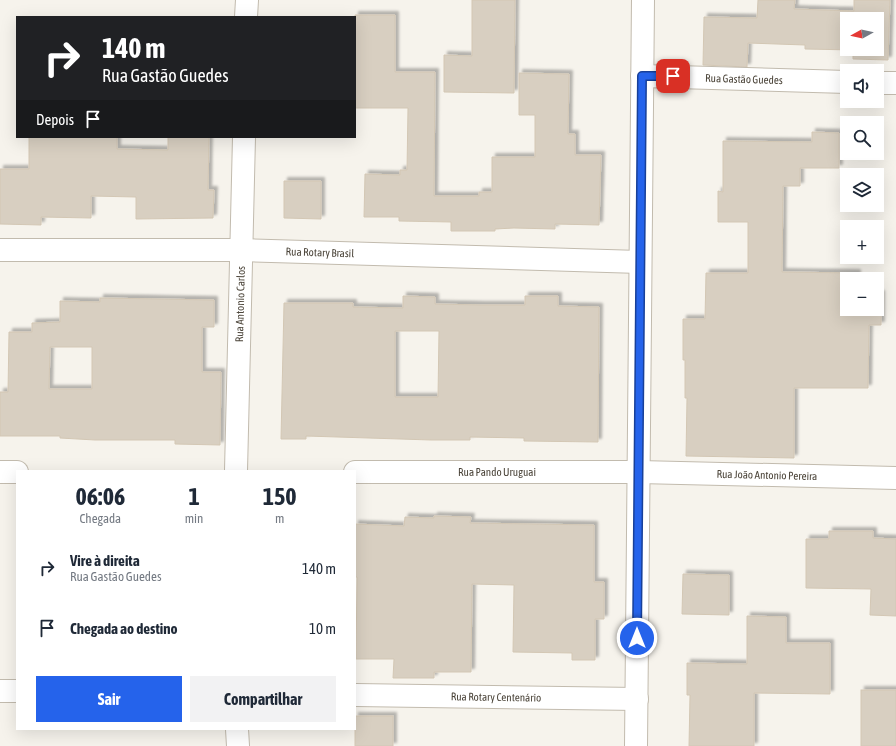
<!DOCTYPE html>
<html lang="pt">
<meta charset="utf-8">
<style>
body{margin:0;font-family:"Asap Condensed",sans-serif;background:#f2f2f3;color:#1f2937;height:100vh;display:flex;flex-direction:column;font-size:15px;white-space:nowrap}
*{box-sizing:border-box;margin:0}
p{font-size:13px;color:#747a83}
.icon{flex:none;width:22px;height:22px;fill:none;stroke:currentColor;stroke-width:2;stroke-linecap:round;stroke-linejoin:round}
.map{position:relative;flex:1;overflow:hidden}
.details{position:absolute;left:16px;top:470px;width:340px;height:260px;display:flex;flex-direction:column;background:#fff;border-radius:0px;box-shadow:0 4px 16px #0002}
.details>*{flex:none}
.hud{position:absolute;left:16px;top:16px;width:340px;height:122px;border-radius:0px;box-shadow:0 4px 16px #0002;background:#202124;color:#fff;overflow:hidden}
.needle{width:26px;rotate:262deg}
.fabs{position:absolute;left:840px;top:12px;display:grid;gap:8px}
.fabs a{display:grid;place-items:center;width:44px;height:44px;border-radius:0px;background:#fff;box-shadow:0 4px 16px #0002;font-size:20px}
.pin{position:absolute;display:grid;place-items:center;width:34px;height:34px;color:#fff;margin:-17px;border-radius:8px;box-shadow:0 2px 6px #0006}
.me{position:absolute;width:44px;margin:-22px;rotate:0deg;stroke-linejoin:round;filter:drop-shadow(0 0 3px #0008)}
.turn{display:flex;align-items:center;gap:14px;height:84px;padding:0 20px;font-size:18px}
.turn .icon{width:52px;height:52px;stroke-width:2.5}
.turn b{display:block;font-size:28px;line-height:34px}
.then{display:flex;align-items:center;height:38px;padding:0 20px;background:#0003;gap:8px;font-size:15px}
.eta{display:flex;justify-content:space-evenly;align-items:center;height:68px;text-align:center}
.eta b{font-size:24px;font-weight:700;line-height:28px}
.cta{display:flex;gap:8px;margin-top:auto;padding:8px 20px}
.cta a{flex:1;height:46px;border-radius:0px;background:#2563eb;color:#fff;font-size:16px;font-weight:700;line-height:46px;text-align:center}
.cta a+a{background:#f2f2f3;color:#1f2937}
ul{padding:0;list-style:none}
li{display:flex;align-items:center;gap:12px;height:60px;padding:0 20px}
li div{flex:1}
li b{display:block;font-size:15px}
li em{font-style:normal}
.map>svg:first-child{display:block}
</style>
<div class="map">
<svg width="896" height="746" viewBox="0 0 896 746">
<defs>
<filter id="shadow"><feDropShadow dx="3.5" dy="-3.5" stdDeviation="1" flood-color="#0004"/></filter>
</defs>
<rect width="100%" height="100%" fill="#f6f3ec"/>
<!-- building -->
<g fill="#d8cfc1" stroke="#d3c7b4" fill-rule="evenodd" filter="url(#shadow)">
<polygon points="472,0 515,0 514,93 444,92 444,55 472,56"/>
<path d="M 758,0 L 795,0 L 794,9 L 854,11 L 854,0 L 890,0 L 888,60 L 853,59 L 853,50 L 805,49 L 805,45 L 748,43 L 747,67 L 703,65 L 704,17 L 757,18 ZM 847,19 L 877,19 L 877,49 L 847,49 Z"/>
<polygon points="355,15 395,15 395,72 435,72 434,196 479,196 479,192 492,192 492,157 535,157 535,115 519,115 519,73 569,74 568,134 575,134 575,155 601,155 599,225 555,224 555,229 514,228 495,229 495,231 451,231 451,222 399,221 399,217 364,217 365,174 400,175 400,170 407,170 408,108 355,108"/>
<polygon points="812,132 839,133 839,168 800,168 800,186 783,186 782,272 857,273 857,279 847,279 847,309 877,309 877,294 881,294 881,325 869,325 868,388 794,388 794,458 686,456 687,398 685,398 685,360 683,360 683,319 705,319 706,273 748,273 748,222 718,222 718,191 723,192 723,141 812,142"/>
<polygon points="29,137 117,137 117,149 168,150 168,137 209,137 208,190 214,190 213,218 136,219 136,197 91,196 91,218 41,217 41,225 0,224 0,169 29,169"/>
<polygon points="284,181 321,181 321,219 284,218"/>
<path d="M 403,296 L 435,297 L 435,304 L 481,305 L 525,305 L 525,296 L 558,296 L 558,306 L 599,307 L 598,442 L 524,441 L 524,438 L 470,437 L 470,440 L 431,440 L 306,436 L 306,439 L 281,439 L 284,303 L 353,303 L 353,307 L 403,308 ZM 395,331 L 439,331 L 438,397 L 395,397 Z"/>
<path d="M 100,298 L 214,300 L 214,327 L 202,327 L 202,372 L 221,372 L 220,445 L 175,444 L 175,440 L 95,440 L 60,438 L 60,436 L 0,436 L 0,392 L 8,392 L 9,332 L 32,332 L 32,323 L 60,322 L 60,301 L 100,302 ZM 50,347 L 92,347 L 92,389 L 49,389 Z"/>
<polygon points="434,516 471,517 470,523 594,525 594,582 604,582 604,619 595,619 595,660 572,660 572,653 513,652 514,585 472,584 471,672 434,672 434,678 393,678 394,659 356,659 357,577 355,577 355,524 404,526 405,517 434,518"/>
<polygon points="829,531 873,531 873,538 896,539 896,616 870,615 871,589 806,588 806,539 829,539"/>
<polygon points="683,574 729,575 729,615 682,614"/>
<polygon points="747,616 786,617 786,643 830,643 830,694 754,693 754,746 689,746 690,695 687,695 687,663 747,664"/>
<rect x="861" y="690" width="35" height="56"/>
<rect x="355" y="716" width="38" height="30"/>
</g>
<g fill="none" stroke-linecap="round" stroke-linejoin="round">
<defs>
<g id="minor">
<polyline points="246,17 247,0"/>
<path id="s1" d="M 642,76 L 847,82"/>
<polyline points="877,83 896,83"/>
<path id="s2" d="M 0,250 L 241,250 L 640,262"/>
<path id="s3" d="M 236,471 L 244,137"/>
<polyline points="0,472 17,472"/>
<path id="s4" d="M 355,472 L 639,472 L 896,478"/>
<polyline points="0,691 17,691"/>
<path id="s5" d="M 355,695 L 637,699"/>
<polyline points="237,729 238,746"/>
<polyline points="636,746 643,0"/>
</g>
</defs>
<!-- minor casing -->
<use href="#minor" stroke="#c2bbae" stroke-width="24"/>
<!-- minor -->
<use href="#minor" stroke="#fff" stroke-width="22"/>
</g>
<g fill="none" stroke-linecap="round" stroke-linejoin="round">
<defs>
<polyline id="route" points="637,638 642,76 673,76"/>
</defs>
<!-- route casing -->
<use href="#route" stroke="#184099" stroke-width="10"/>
<!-- route -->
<use href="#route" stroke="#2563eb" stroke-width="7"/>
</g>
<g text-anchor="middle" stroke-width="3" stroke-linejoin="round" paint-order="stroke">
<!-- street labels -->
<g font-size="11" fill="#4b4439" stroke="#fff">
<text dy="4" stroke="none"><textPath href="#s1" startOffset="102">Rua Gastão Guedes</textPath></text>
<text dy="4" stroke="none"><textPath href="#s2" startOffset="320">Rua Rotary Brasil</textPath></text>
<text dy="4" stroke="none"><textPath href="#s3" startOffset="167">Rua Antonio Carlos</textPath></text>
<text dy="4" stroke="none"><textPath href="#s4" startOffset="142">Rua Pando Uruguai</textPath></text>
<text dy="4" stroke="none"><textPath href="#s4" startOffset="412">Rua João Antonio Pereira</textPath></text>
<text dy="4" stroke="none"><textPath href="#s5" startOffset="141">Rua Rotary Centenário</textPath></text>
</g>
</g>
</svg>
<div class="fabs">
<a><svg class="needle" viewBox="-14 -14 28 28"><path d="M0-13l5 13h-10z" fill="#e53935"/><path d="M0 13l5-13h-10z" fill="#747a83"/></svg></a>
<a><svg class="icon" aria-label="sound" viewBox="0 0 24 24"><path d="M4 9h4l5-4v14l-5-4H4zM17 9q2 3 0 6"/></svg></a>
<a><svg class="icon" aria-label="search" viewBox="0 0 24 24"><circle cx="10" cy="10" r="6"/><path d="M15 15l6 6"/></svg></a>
<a><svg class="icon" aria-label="layers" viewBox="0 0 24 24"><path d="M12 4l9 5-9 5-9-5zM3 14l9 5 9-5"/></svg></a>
<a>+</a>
<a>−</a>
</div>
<div class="pin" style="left:673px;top:76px;background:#d93025"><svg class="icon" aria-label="arrive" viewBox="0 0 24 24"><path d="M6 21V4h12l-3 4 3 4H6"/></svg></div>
<svg class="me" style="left:637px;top:638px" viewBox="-20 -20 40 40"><circle r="17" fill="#2563eb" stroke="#fff" stroke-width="3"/><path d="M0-11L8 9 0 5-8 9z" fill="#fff"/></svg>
<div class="hud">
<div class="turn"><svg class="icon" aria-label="right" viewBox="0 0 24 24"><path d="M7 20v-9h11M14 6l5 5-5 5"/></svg><div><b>140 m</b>Rua Gastão Guedes</div></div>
<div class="then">Depois<svg class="icon" aria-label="arrive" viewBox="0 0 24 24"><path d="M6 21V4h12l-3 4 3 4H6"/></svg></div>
</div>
<section class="details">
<div class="eta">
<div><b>06:06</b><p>Chegada</p></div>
<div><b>1</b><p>min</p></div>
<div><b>150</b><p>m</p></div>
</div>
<ul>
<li><svg class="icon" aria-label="right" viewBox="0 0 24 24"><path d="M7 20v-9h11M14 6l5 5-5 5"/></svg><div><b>Vire à direita</b><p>Rua Gastão Guedes</p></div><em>140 m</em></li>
<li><svg class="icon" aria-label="arrive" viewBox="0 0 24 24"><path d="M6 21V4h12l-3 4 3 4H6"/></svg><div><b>Chegada ao destino</b></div><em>10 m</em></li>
</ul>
<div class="cta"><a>Sair</a><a>Compartilhar</a></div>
</section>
</div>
